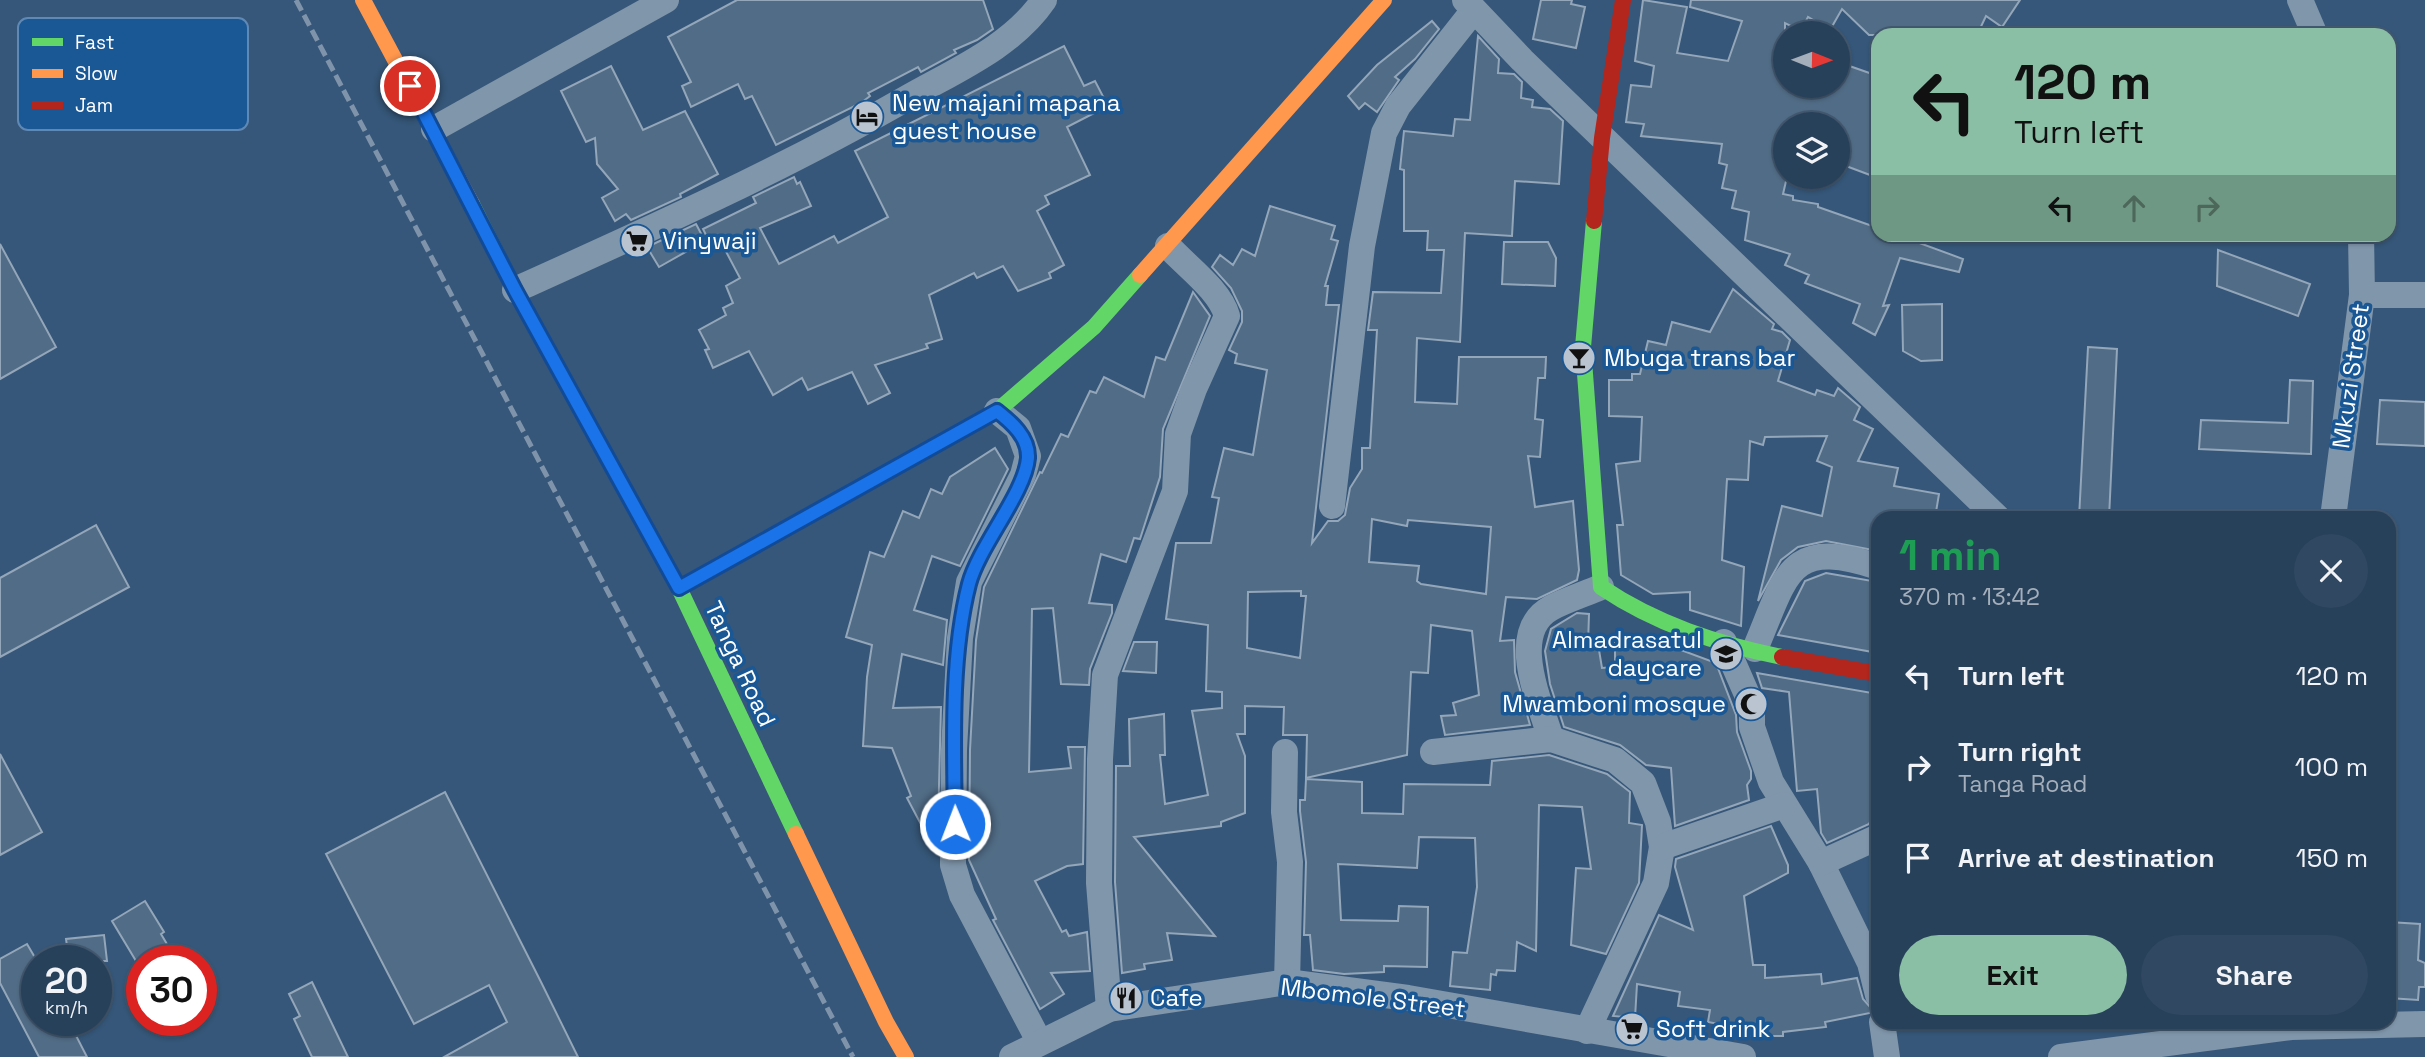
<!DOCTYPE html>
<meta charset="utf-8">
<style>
body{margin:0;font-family:"Space Grotesk",sans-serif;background:#304861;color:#f1f3f6;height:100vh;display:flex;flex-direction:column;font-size:26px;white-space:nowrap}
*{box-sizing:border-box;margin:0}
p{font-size:23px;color:#a5afbb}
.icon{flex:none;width:38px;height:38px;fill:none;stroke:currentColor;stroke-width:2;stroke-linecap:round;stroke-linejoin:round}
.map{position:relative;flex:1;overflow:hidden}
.drawer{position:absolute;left:1871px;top:511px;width:525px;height:518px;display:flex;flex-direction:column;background:#28415b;border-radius:21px;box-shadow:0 2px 5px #0004,0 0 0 2px #445a71}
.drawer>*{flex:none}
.banner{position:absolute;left:1871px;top:28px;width:525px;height:214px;border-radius:21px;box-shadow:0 2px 5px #0004,0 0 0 2px #445a71;background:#8abfa5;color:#111;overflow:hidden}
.needle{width:46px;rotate:91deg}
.controls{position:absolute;left:1773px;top:21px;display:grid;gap:14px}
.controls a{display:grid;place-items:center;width:77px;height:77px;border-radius:50%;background:#28415b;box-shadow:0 2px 5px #0004,0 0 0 2px #445a71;font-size:35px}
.speed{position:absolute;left:21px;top:945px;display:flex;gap:14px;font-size:35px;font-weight:700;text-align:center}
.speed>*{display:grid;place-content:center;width:91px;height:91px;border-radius:50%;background:#28415b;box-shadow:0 2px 5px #0004,0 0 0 2px #445a71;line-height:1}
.speed small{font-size:18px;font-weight:400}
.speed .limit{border:10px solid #d22;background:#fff;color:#111}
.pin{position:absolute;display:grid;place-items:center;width:60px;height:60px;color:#fff;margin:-30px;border:4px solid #fff;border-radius:50%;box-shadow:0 2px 7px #0007}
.me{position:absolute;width:77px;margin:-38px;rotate:359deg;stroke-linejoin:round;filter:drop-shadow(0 0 5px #0008)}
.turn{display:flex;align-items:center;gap:24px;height:147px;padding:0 28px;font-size:32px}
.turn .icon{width:91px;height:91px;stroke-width:2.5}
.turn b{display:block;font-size:49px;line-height:60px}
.lanes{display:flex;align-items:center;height:66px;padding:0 28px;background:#0003;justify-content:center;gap:35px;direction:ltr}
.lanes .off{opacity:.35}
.round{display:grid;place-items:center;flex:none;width:74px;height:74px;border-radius:37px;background:#304861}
.headline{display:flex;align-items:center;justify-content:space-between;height:119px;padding:0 28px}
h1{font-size:42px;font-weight:700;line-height:52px;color:#1e9e55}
.button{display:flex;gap:14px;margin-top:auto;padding:14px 28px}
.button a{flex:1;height:80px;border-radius:42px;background:#8abfa5;color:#111;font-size:28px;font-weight:700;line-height:80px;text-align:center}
.button a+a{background:#304861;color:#f1f3f6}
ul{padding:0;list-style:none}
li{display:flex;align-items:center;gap:21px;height:91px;padding:0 28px}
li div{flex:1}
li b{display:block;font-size:26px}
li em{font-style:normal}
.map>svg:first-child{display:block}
</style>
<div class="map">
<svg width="2425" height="1057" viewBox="0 0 2425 1057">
<rect width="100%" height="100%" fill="#365779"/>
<!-- building -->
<g fill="#516c86" stroke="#94a6b9" stroke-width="2" fill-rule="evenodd">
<polygon points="737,0 983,0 993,29 977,40 954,50 956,53 921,72 918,67 868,93 870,96 861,103 776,145 752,96 745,99 738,84 691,107 682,86 691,82 668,37"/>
<polygon points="1541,0 1572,0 1571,4 1585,7 1576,48 1533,39"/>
<polygon points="1643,0 1687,7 1677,53 1728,61 1742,21 1690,7 1691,0 2020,0 2002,27 1986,16 1977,35 1869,35 1842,9 1830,30 1808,17 1801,31 1785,23 1785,86 1838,86 1838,62 1878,76 1878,178 1838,163 1838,124 1785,124 1787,177 1783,194 1793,196 1793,200 1818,204 1818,207 1878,228 1878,234 1895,234 1963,259 1959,272 1900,258 1883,306 1889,305 1875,335 1853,323 1860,304 1805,283 1809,275 1785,265 1790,254 1745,240 1749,212 1732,208 1736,191 1722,188 1727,165 1719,163 1722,144 1641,136 1644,124 1626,122 1631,85 1651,87 1654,66 1635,61"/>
<polygon points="1432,21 1439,29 1415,59 1395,77 1399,80 1377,112 1365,103 1359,109 1348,96 1377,65"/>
<path d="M 1478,36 L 1499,59 L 1498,73 L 1514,74 L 1522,82 L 1521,98 L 1533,100 L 1532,107 L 1550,109 L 1563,121 L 1559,184 L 1515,181 L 1512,236 L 1465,233 L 1460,342 L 1417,338 L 1415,402 L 1457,404 L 1459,357 L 1546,357 L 1545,378 L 1538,378 L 1535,419 L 1543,420 L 1540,457 L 1528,456 L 1535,507 L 1573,501 L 1579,570 L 1577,580 L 1537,599 L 1506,597 L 1500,641 L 1514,640 L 1515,672 L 1530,725 L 1445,735 L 1441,716 L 1456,715 L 1453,703 L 1479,695 L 1472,631 L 1431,625 L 1428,673 L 1411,672 L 1407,755 L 1306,778 L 1307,735 L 1283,735 L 1284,707 L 1245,706 L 1245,734 L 1237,734 L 1245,756 L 1245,813 L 1221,822 L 1221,826 L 1134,837 L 1215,936 L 1167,933 L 1172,960 L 1144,964 L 1145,969 L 1122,973 L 1115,882 L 1116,766 L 1130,766 L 1129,719 L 1164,714 L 1165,755 L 1160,755 L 1165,804 L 1208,795 L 1192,711 L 1222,708 L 1222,692 L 1206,691 L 1208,625 L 1166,619 L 1176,543 L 1211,543 L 1219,498 L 1212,497 L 1224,448 L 1253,455 L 1267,370 L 1235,363 L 1237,354 L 1229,350 L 1242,322 L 1242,311 L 1231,288 L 1212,267 L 1220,255 L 1233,265 L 1242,249 L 1255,256 L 1270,206 L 1335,226 L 1331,239 L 1338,241 L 1325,286 L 1328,286 L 1326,305 L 1339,305 L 1312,543 L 1328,521 L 1338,521 L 1345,515 L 1350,488 L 1362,469 L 1362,448 L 1370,448 L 1377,330 L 1368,330 L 1373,292 L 1441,293 L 1444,250 L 1427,250 L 1428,231 L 1404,231 L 1404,170 L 1400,169 L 1404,131 L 1453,136 L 1455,119 L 1470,120 ZM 1372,519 L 1407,526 L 1408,520 L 1491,527 L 1486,594 L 1421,584 L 1417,581 L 1419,566 L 1369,562 ZM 1301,591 L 1301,596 L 1306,596 L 1300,658 L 1247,648 L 1248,592 Z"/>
<polygon points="1064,46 1084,86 1095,81 1108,106 1067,127 1090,175 1045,196 1049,204 1037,211 1064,265 1049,273 1051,278 1018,291 1003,266 977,278 974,273 929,295 942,339 926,344 928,348 875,365 890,393 868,404 852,372 808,390 802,378 773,395 749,351 713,368 705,350 709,349 699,330 726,315 723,308 733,303 726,286 740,278 722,244 713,249 703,229 756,203 753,197 794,177 797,184 800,182 811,206 760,228 779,264 834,236 838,243 888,217 855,151"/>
<polygon points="611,66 643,130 685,111 718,174 680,194 681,197 631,220 626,214 615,221 602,198 618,189 597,164 595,138 586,142 561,91"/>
<polygon points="696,224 705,241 659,267 647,247"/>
<polygon points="1504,242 1548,242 1556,258 1555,286 1502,284"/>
<polygon points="0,244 56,347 0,379"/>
<polygon points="2218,250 2310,284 2298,316 2217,286"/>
<polygon points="1733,289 1774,324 1772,329 1782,332 1790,340 1778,381 1815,395 1817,390 1834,396 1838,388 1860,407 1854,420 1873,429 1858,461 1898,468 1894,486 1939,494 1935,518 1878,518 1878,551 1826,541 1798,547 1781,560 1758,601 1782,506 1822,516 1832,467 1817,461 1827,436 1765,437 1763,445 1750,441 1748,480 1727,479 1722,560 1744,567 1741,626 1690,610 1690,592 1653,594 1621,575 1617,525 1623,525 1616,464 1640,461 1642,417 1609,416 1609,380 1632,380 1632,374 1640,374 1648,341 1666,345 1672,322 1710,332"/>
<polygon points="1193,292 1210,316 1163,429 1160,477 1140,539 1134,538 1126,562 1101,554 1089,603 1112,605 1112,613 1090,669 1089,685 1061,684 1053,608 1032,609 1029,772 1071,768 1068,747 1085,747 1083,864 1067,866 1035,881 1062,932 1066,930 1069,936 1087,932 1090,971 1051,973 1064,994 1040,1009 993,920 996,919 969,860 970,750 976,640 984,587 1040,472 1042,473 1061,434 1068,437 1090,391 1096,393 1104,377 1144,397 1156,357 1165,360"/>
<polygon points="1942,304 1942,360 1921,361 1903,351 1902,305"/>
<polygon points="2088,347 2117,349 2109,518 2079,518"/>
<polygon points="2290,380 2313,381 2311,454 2199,449 2201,420 2288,423"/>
<polygon points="2380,400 2425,402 2425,446 2377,444"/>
<polygon points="995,448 1008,469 960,566 932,556 914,610 947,620 943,665 902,654 893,708 941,707 938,825 925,832 907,798 911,796 892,748 863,746 867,677 872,645 846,637 870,552 884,557 903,511 919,518 931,489 942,494 950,477"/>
<polygon points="96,525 129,587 0,657 0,578"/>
<polygon points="1826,573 1878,582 1878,653 1778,635 1805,581"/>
<polygon points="1577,613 1589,614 1588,645 1598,644 1602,668 1615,667 1615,643 1635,642 1634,638 1646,637 1716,663 1736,715 1737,732 1751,771 1751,779 1747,785 1749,800 1675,826 1671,768 1646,765 1620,745 1564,727 1550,684 1545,651 1551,629"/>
<polygon points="1134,642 1157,642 1156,673 1123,671"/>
<polygon points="1757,673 1878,694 1878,805 1869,824 1827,843 1821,833 1817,789 1797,791 1789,692 1762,688"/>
<polygon points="0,754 42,832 0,855"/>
<polygon points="1549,755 1607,774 1630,792 1629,823 1642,825 1639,883 1606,954 1571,945 1576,868 1591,869 1582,807 1539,805 1536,951 1517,942 1515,971 1497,970 1496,975 1491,974 1490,990 1450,986 1453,952 1467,953 1477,887 1475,838 1419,837 1417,868 1338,864 1341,920 1398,921 1399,906 1428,907 1427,967 1384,966 1384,972 1344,974 1313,970 1310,935 1304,935 1306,862 1300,811 1300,800 1305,800 1306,779 1362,782 1362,813 1403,814 1404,784 1490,785 1492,761"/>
<polygon points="445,792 541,982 578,1057 444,1057 507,1022 489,985 414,1024 326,854"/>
<polygon points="1771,826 1788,865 1788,873 1744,896 1753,965 1765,965 1765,978 1821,974 1822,984 1857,978 1863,999 1871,1008 1870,1013 1825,1022 1826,1027 1783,1032 1783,1036 1745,1036 1745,1029 1708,1022 1710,1010 1678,1006 1680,992 1637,984 1635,1018 1613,1016 1659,915 1693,930 1675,867 1676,859"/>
<polygon points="145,901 164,932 161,934 177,961 136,961 112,921"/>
<polygon points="2389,922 2420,924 2418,960 2425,963 2425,987 2419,987 2418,1000 2389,998"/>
<polygon points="104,935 107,961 69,961 66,939"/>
<polygon points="27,944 37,961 37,1020 68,1020 87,1057 39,1057 0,983 0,959"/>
<polygon points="312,982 348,1057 312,1057 294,1019 300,1016 289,994"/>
</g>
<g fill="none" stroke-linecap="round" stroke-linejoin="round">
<!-- street -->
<g stroke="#8096ab" stroke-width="26">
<polyline points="1465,0 1522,60 1998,518"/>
<polyline points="2300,0 2315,35"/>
<polyline points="434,129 666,0"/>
<path d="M 515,290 C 648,230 780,171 907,98 C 954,71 1012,47 1044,0"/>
<polyline points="2362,295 2425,295"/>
<polyline points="997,411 1018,428 1028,456 1023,475 969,582 960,638 954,750 953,865 962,895 1039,1041"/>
<polyline points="1332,506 1362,246 1384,133 1398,106 1474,10"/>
<polyline points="2333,518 2362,295 2361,234"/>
<polyline points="1724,642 1752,706 1752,727 1771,782 1821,863 1870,963 1878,995"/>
<path d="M 1755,649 C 1786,577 1787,536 1878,567"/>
<path d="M 1551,739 C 1540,702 1507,632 1551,608 C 1566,600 1585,594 1601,587"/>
<polyline points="1285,752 1284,812 1290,862 1287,982"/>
<polyline points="1433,752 1551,739 1615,760 1643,783 1658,822 1662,847 1656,883 1587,1031"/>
<polyline points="1662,847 1784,805"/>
<polyline points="1821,863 1878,837"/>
<path d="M 1109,1009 L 1099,883 L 1100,759 L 1105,675 L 1175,491 L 1178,434 L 1194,389 L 1227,316 C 1220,290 1186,266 1168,246"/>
<polyline points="1882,1022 1887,1057"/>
<polyline points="1012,1057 1109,1009 1287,982 1408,998 1743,1057"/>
<polyline points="2061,1057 2291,1027 2425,1024"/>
</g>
<!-- fast -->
<g stroke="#63d668" stroke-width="16">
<polyline points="472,204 515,290 679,588 796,834"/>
<path d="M 1594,221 L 1583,347 L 1601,587 C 1656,624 1717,644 1782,657"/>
<polyline points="679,588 997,411 1094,327 1140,275"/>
</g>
<!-- slow -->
<g stroke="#ff974d" stroke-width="16">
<polyline points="363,0 472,204"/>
<polyline points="1140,275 1384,0"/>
<polyline points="796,834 886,1022 906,1057"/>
</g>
<!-- jam -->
<g stroke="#b3261e" stroke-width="16">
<polyline points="1594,221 1602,138 1623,0"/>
<polyline points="1782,657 1878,674"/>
</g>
<!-- rail -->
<polyline stroke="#7f94ab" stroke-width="5" stroke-dasharray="12 5" stroke-linecap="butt" points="296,0 853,1057"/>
</g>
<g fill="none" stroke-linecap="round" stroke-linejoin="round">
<defs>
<path id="route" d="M 410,86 L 515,290 L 679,588 L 997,411 C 1011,422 1029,437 1028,458 C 1025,493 979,546 969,584 C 950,658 954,748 955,824"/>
</defs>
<!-- route casing -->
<use href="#route" stroke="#114b97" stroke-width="18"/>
<!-- route -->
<use href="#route" stroke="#1a73e8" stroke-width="12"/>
</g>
<!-- icons -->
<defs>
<symbol id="hotel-disc" viewBox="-11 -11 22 22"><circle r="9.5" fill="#b9c4d0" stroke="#1a5795"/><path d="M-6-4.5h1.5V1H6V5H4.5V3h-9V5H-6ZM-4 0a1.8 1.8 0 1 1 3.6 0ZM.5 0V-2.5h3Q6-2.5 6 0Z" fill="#111"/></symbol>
<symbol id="supermarket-disc" viewBox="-11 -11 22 22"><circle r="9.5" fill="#b9c4d0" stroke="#1a5795"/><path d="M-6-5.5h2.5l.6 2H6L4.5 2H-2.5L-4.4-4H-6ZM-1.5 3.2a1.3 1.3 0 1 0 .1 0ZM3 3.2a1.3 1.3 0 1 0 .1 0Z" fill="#111"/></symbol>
<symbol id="bar-disc" viewBox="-11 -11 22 22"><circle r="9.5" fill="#b9c4d0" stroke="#1a5795"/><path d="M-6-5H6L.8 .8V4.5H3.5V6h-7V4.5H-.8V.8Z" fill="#111"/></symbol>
<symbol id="school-disc" viewBox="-11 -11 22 22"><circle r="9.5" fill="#b9c4d0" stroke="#1a5795"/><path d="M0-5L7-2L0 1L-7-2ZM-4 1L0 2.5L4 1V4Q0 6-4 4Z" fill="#111"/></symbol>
<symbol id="mosque-disc" viewBox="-11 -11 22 22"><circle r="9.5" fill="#b9c4d0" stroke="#1a5795"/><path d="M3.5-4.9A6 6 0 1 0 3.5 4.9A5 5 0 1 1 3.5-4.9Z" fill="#111"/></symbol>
<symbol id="restaurant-disc" viewBox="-11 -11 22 22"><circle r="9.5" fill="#b9c4d0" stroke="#1a5795"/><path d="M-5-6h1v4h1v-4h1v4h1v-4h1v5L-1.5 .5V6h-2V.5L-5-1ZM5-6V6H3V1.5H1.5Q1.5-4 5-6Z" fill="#111"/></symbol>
</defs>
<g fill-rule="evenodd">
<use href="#hotel-disc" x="848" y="98" width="38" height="38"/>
<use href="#supermarket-disc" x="618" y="222" width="38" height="38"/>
<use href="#bar-disc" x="1560" y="339" width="38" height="38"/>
<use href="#school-disc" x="1707" y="635" width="38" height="38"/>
<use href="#mosque-disc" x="1732" y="685" width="38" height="38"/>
<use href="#restaurant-disc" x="1107" y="979" width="38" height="38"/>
<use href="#supermarket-disc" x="1613" y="1010" width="38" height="38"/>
</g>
<g text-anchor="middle" stroke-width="7" stroke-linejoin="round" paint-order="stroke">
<!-- poi labels -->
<g font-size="24" fill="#fff" stroke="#1a5795" text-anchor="start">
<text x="892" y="111">New majani mapana<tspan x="892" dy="28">guest house</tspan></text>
<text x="662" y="249">Vinywaji</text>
<text x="1604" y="366">Mbuga trans bar</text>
<text x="1702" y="648" text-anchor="end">Almadrasatul<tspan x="1702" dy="28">daycare</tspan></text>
<text x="1726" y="712" text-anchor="end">Mwamboni mosque</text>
<text x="1150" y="1006">Cafe</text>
<text x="1656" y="1037">Soft drink</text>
</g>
<!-- street labels -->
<g font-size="24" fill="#fff" stroke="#1a5795">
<text transform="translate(2351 376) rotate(-82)" y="8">Mkuzi Street</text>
<text transform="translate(740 664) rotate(65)" y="8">Tanga Road</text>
<text transform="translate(1373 998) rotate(7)" y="8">Mbomole Street</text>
</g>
</g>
<!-- legend -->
<rect x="18" y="18" width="230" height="112" rx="10" fill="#1a5795" stroke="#5f89b5" stroke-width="2"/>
<rect x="32" y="38" width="31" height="8" fill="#63d668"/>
<rect x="32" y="69" width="31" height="9" fill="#ff974d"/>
<rect x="32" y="101" width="31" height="8" fill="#b3261e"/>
<g font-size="19" fill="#fff">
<text x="75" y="49">Fast</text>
<text x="75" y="80">Slow</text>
<text x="75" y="112">Jam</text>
</g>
</svg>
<div class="controls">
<a><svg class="needle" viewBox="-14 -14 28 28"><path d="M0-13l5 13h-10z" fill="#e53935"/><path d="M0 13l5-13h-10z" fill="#a5afbb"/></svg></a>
<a><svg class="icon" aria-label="layers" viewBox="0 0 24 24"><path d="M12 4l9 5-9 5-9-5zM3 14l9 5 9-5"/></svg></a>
</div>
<div class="speed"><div>20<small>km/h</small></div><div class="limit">30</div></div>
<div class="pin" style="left:410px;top:86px;background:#d93025"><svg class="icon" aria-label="arrive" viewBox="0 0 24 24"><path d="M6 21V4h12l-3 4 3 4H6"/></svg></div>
<svg class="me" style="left:955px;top:824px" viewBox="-20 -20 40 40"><circle r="17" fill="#1a73e8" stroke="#fff" stroke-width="3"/><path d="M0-11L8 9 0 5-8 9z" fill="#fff"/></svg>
<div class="banner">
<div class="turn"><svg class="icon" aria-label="left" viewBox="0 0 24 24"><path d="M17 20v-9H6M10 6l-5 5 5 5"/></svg><div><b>120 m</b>Turn left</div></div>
<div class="lanes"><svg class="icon" aria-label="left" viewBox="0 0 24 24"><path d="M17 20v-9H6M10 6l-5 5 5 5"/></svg><svg class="icon off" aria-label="ahead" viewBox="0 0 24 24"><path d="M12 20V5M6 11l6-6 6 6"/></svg><svg class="icon off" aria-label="right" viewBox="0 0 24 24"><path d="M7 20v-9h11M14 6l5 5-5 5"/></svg></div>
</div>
<section class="drawer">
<div class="headline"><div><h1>1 min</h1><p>370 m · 13:42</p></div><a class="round"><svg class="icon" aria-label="close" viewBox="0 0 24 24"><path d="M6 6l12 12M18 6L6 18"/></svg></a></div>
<ul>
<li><svg class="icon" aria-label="left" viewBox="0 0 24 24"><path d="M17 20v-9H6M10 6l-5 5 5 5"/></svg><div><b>Turn left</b></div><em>120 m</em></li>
<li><svg class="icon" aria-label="right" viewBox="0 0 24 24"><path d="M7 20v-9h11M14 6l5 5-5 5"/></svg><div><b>Turn right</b><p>Tanga Road</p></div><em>100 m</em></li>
<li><svg class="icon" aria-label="arrive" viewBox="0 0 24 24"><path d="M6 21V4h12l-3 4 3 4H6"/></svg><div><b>Arrive at destination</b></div><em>150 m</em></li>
</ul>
<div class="button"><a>Exit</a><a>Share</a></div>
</section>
</div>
